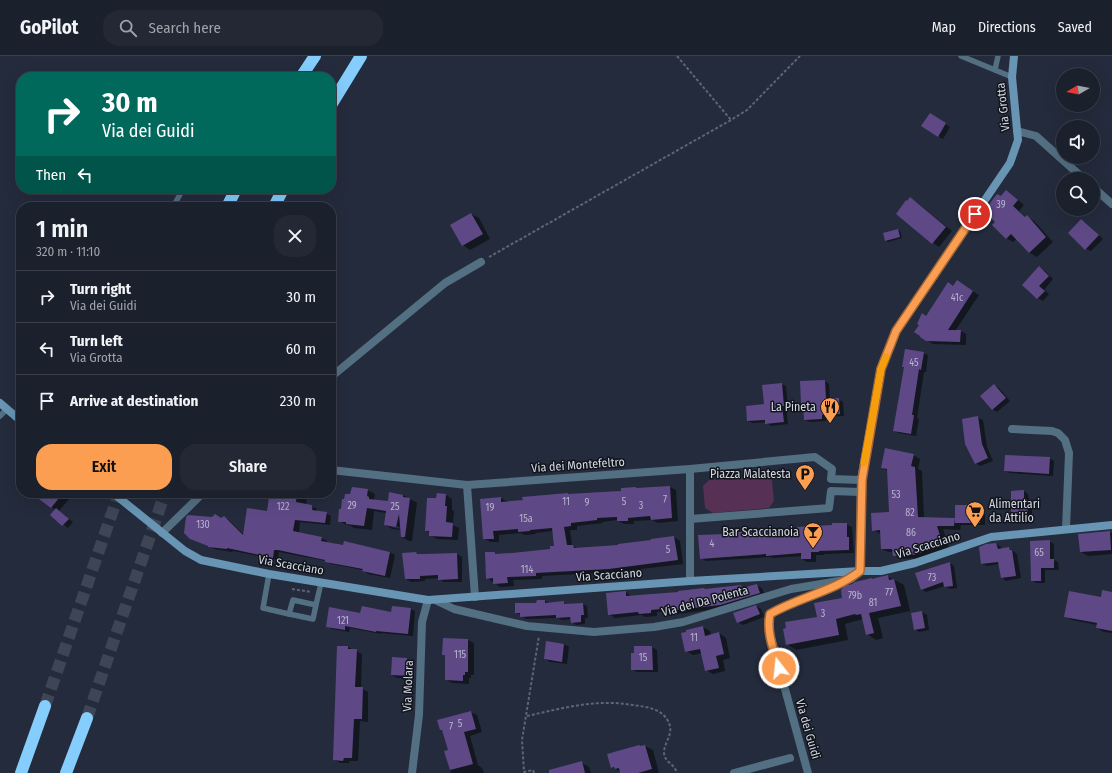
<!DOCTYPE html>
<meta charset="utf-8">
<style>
body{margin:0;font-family:"Fira Sans Condensed",sans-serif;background:#242835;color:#f1f3f6;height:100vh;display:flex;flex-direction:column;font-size:15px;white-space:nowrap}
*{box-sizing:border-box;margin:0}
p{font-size:13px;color:#a0a3aa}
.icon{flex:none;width:22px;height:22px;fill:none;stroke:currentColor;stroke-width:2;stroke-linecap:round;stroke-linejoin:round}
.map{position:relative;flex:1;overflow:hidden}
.details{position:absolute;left:16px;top:146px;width:320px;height:296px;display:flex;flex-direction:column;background:#1b202d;border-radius:16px;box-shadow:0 4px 16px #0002,0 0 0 1px #393e49}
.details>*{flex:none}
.guide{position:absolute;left:16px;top:16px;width:320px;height:122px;border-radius:16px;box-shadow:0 4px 16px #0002,0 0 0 1px #393e49;background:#00695c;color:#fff;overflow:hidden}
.needle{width:26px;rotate:260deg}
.controls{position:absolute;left:1056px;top:12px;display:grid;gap:8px}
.controls a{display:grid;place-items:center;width:44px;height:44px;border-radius:50%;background:#1b202d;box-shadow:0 4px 16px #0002,0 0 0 1px #393e49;font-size:20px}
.pin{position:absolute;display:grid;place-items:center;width:34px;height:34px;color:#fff;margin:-17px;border:2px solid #fff;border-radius:50%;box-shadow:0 1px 4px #0007}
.me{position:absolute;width:44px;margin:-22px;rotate:344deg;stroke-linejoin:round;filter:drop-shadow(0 0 3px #0008)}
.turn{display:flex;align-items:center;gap:14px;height:84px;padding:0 20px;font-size:18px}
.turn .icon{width:52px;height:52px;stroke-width:2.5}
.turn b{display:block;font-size:28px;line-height:34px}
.then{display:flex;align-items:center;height:38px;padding:0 20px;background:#0003;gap:8px;font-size:15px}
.round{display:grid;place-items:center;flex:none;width:42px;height:42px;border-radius:16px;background:#242835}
.head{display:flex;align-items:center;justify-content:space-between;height:68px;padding:0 20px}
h1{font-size:24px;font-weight:600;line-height:30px}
.button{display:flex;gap:8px;margin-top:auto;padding:8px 20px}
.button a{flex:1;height:46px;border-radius:16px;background:#fb9e52;color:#111;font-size:16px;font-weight:600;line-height:46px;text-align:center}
.button a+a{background:#242835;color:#f1f3f6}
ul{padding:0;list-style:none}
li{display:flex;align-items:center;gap:12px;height:52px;padding:0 20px;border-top:1px solid #393e49}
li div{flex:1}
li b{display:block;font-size:15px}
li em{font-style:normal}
header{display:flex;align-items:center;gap:24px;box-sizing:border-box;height:56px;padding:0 20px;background:#1b202d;border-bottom:1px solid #393e49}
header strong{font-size:19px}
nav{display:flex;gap:22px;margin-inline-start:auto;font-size:14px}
.search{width:280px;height:36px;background:#242835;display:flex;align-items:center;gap:10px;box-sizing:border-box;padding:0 14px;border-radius:16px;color:#a0a3aa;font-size:15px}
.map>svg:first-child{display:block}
</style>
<header>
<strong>GoPilot</strong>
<div class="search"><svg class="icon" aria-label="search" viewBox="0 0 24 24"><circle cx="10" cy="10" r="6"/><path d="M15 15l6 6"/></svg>Search here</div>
<nav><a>Map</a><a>Directions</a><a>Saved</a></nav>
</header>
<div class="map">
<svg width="1112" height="717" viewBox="0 0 1112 717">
<rect width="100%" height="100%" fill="#242b3c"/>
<!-- green -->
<polygon fill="#563055" points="766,420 772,424 774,445 769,452 713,457 705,452 703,430 709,424"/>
<!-- shadow -->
<g fill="#0007" fill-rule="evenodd">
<polygon points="930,58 950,71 943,83 938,80"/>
<polygon points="1006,136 1013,140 1024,149 1019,155 1026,161 1027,161 1034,165 1053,186 1037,201 1030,197 1017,183 1013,186 1006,182 997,166 1001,141"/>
<polygon points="910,143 916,146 952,175 939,191 933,187 908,146"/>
<polygon points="471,158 479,162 490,183 470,194 463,189"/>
<polygon points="1081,164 1086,167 1103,183 1091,195 1086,193"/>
<polygon points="898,174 900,175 902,182 888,186 886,185 884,178"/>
<polygon points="1039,212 1044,214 1053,223 1044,234 1049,238 1043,245 1038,242"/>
<polygon points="963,229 979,239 955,275 961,275 966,278 966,289 933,288 921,281 954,231"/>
<polygon points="923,297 928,299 926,316 924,316 917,362 919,363 916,380 898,377 894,374"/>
<polygon points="825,325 829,328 830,344 838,343 843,346 844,360 826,361 826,365 810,366 805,364 804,349 802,348"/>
<polygon points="781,328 786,330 788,352 786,352 788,368 771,370 766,366 753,367 748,365 765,349"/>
<polygon points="994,329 999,332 1010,345 997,356 992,353"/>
<polygon points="978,362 983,364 987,391 993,405 980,410 976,407"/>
<polygon points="913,399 920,403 918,413 922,415 924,462 956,464 956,450 980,450 985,453 985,469 961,469 960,474 943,473 949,492 920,502 900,503 894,499 894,496 888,496 882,493 881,478 873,474 890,457 888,415 882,412"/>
<polygon points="1049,402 1054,405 1053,420 1010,417 1005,415"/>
<polygon points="670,431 676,434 678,465 658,467 652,464 634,465 634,468 624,468 617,464 602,466 603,467 577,470 577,474 570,474 572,489 578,493 620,490 674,481 680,485 683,508 616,516 542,520 542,523 513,524 514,530 500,531 487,522 494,497 498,499 551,494 555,491 553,475 535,477 536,478 525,479 521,477 499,479 499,486 490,486 484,482 501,442 508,446"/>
<path d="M 367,434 L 375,438 L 374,444 L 388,446 L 403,439 L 417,447 L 412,485 L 409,485 L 402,481 L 401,474 L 392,473 L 385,468 L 386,457 L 374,455 L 372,474 L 354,472 L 351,470 L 347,469 L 339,465 L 350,439 ZM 391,469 L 401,471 L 401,473 L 391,471 Z"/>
<polygon points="1024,435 1028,438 1029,444 1032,446 1032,464 1017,464 1012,461"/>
<polygon points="40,437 74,437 59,455 73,466 68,472 51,459 56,454 51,451"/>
<polygon points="286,437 307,437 306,449 313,451 311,451 312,459 313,451 317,453 317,456 326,457 331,460 330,469 300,466 299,477 322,482 327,485 327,487 344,490 345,486 390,496 395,499 390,522 368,518 363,514 331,508 327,505 284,497 279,496 278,504 233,495 232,496 214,493 209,490 222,463 224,461 229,464 244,479 268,457 273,442"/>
<polygon points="446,439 452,443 452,454 454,455 453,469 459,472 458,484 437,483 430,479 430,477 426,475 437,443"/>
<polygon points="846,468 852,471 854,497 824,498 824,499 816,499 816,506 807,506 802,503 802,500 773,502 770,501 706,505 701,502"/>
<polygon points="1109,476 1112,477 1112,498 1088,500 1081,496"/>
<polygon points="1049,485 1054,488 1054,504 1058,506 1059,514 1045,514 1045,527 1037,527 1032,525"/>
<polygon points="996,488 1001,491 1001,494 1009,492 1017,498 1021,522 1006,525 1002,522 999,508 987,510 982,508"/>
<polygon points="416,497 419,499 457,498 462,501 462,526 444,526 439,523 439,522 425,523 425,525 411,526 406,523"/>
<polygon points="950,507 954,510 957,532 950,533 945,530 926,536 921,533"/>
<polygon points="887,520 904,529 910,555 878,562 883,582 876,584 867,578 863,563 845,568 848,584 796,594 787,588 818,562 843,543 873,524"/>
<polygon points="756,529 762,532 765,540 726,552 668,559 663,556 657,556 657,560 645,561 642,559 615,562 609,558 626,536 631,540 632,541 741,530 744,533"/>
<polygon points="1112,537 1112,577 1104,576 1097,572 1098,569 1072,564 1065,560"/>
<polygon points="538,545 545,545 550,547 563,546 567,549 582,548 587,550 588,562 585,562 585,568 576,569 572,566 572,563 562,564 558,562 526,563 516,556 537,548"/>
<polygon points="756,550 761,553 764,561 743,569 738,566"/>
<polygon points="410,553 415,555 413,580 381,577 381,578 350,572 349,576 332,573 327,570 361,558 392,557"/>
<polygon points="922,556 927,559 929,574 919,576 915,573"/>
<polygon points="703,571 710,575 711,579 719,577 726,582 730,602 723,604 725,615 713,618 706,614 702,597 693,599 686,595 688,577"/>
<polygon points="468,584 474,587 474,619 471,619 471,622 469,622 469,628 453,627 446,624 446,600 444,598"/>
<polygon points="547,587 564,588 569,591 567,608 550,606 545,603"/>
<polygon points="348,591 362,598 361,632 368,636 368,666 360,665 358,705 349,705 349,707 340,707 334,703"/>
<polygon points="635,591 652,591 657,594 658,616 637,616 632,613"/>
<polygon points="393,602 407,603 412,605 412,611 414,613 414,622 397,622 392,619"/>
<polygon points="471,656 477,659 482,676 470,680 478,709 482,712 484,717 451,717 445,696 449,695 443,675 441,674"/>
<polygon points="645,690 653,694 659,717 622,717 621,715 619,715 612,711 641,691"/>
<polygon points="582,707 589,711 591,717 550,717"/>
</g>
<!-- building -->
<g fill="#5e4986">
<polygon points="930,57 946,67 938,81 921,70"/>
<polygon points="1006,134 1018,144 1013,150 1025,161 1027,159 1046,181 1029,197 1011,178 1006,183 992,169 995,166 984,155 997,138 1001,140"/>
<polygon points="910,141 946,171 932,188 896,158 906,144 907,145"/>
<polygon points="471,157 483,178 462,190 450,169"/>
<polygon points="1081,163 1099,179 1085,194 1068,177"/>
<polygon points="898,173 900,181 885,185 883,177"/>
<polygon points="1039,210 1049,220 1039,230 1045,235 1037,243 1022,229"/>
<polygon points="957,224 973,235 948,274 961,274 960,286 926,285 920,281 920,280 914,276 919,269 917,268 922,257 926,260 948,226 953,230"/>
<polygon points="905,293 924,296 921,314 919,313 912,359 914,359 911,378 893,375 904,311 902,311"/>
<polygon points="825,324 826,343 839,342 840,358 822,359 822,363 804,364 803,348 801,348 800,325"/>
<polygon points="782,327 784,350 782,350 784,366 765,368 765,364 747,365 746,350 764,348 762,329"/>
<polygon points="994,328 1006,342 992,354 980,340"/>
<polygon points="978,360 982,388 988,402 975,408 965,388 962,363"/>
<polygon points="885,392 914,398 911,410 915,411 918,461 955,462 954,470 937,470 943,489 913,499 893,500 892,493 881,493 880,474 872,475 871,457 889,456 887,413 881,412"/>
<polygon points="1005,399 1050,401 1049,418 1004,415"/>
<polygon points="670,430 672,462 651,464 650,460 628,462 628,465 617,465 617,461 597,462 597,464 571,467 571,470 564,471 567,489 573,489 574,492 618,489 618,488 651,484 651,483 674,480 678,504 609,513 536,517 536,520 507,521 508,527 493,528 493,522 486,523 485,496 495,496 495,498 512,497 550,493 550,490 554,490 552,472 530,474 530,475 518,476 518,473 493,475 494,483 483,483 480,443 501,441 501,446 523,444 522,441 568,437 568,438 602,436 621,435 621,432 636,431 636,432"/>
<polygon points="352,431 368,433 367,440 369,441 369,443 388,445 389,436 403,439 403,441 410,442 405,481 401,481 399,458 396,471 384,469 386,455 367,452 364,470 346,468 346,466 338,466 339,453 341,453 342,443 344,443 345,438 350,438"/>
<polygon points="1024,434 1024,443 1027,443 1028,462 1011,462 1011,435"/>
<polygon points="44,437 63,437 51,452 39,443"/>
<polygon points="284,437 297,437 296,446 312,449 312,454 327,456 325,467 295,464 293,475 322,481 321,485 343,489 344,485 390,496 385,520 362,515 363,513 325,506 325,504 278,494 274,494 273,502 227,492 227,493 208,491 208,490 190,483 184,477 186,461 188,459 212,461 215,458 221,462 224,460 243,479 247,452 267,455 269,441 273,441"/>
<polygon points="437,437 446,438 445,450 447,450 446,466 453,467 452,481 429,480 429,475 425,475 427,442 436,442"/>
<rect x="955" y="449" width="25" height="18"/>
<polygon points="56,452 69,463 62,470 50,459"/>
<polygon points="832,467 847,467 847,481 849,481 849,494 819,495 819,496 811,496 811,503 801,503 801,497 766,500 766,498 700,503 698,479 727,478 727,477 797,472 797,471 832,469"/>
<polygon points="1110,475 1111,494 1080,496 1078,478"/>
<polygon points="1050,484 1050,503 1054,503 1054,512 1041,512 1041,525 1031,525 1030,485"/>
<polygon points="996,487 998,493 1009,491 1010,494 1012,494 1016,520 1001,522 998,506 981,508 979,491 986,488"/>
<polygon points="416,496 417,498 424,498 457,497 458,523 438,524 438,519 420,520 420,523 405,523 402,497"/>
<polygon points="950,506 953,530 944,531 943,526 921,534 915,517"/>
<polygon points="888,519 889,524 894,523 901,550 869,557 874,577 866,579 861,558 856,559 855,558 836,563 839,579 786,589 783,573 786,572 785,566 817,561 814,547 842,542 841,534 845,530 852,528 855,526 872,522 872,523"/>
<polygon points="757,528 760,537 720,549 661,556 661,553 651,554 651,557 639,558 638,556 608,559 606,537 626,535 626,540 678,536 678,535 704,532 705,533 741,529 742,532"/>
<polygon points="1102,534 1112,536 1112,575 1096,572 1097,567 1064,561 1069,535 1101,541"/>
<polygon points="537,544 545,544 545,547 564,545 564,548 583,547 584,559 581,559 581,566 571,567 570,561 556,562 556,559 520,561 520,557 515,557 515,547 536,547"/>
<polygon points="756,549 760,558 737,567 733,557"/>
<polygon points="362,550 391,556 392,550 411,552 408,578 376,575 376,576 345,570 345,574 326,571 329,551 360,557"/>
<polygon points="922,555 925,572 914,574 911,557"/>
<polygon points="703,570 705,580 719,576 724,598 716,600 719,612 705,615 700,593 685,596 681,577 686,576 686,574"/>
<polygon points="443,582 468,583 468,616 465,616 465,619 463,619 463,625 445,624 445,599 442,599"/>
<polygon points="546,585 564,588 562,606 544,603"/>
<polygon points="337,590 348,590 348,593 357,593 355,631 363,631 362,663 354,663 352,702 344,702 343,705 333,704"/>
<polygon points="634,590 652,590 653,614 631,614 631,597 634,597"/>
<polygon points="392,601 407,602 407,609 410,609 409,620 391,619"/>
<polygon points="471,655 476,673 464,676 473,708 450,714 444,695 448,694 442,674 440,674 437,664"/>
<polygon points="639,689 640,690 645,689 652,713 638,717 620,717 619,712 615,713 614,711 611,712 607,698"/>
<polygon points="582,705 585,717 549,717 549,714"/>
</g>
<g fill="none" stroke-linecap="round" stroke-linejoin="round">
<!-- highway-tunnel -->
<g stroke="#3e4555" stroke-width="12" stroke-dasharray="12 6" stroke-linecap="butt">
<polyline points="45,650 119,437"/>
<polyline points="87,662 165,437"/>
</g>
<!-- path -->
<g stroke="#5e6574" stroke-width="2" stroke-dasharray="3 2" stroke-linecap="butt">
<polyline points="677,0 731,64"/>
<polyline points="489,201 731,64 747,54 800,0"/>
<polyline points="99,437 104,441"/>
<polyline points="292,533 311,536"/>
<path d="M 527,660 C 554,654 584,646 612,647 C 619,647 626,648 633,649 C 646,651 661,652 668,665 C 675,678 664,685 664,697 C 665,707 674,707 677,717"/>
<polyline points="534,717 533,714 524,716 522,684 539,580"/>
</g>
<!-- lane -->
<g stroke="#536f82" stroke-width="5.5">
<polyline points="961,0 1012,21"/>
<polyline points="995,14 998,0"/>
<polyline points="173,151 183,133"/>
<polyline points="0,360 7,353"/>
<polyline points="269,518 263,552 289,558"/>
<polyline points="316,549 313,563 289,558 293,544 316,549 321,527"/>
</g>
<!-- street -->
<g stroke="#536f82" stroke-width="8">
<polyline points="1017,75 1036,80 1084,123"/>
<polyline points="1093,131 1112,148"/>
<polyline points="331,321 445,227 481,206"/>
<polyline points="1012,373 1052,375 1058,377 1065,384 1069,397 1066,473"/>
<polyline points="331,414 467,429 690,413 815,401 832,413 831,423 861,424"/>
<polyline points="467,429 475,541"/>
<polyline points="690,463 829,452 831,435 861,436"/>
<polyline points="162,477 203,437"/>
<polyline points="690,525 690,413"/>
<polyline points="435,544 454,553 527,570 594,576 654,571 683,566 791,533 851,523 860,515"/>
<polyline points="412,717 419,659 422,566 428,544"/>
<polyline points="734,717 790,702"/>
<polyline points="808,717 771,582 768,565 770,558 780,552 820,537 840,528"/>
</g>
<!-- secondary -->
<g stroke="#6795b3" stroke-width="8">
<polyline points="0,347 21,365"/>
<polyline points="113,437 185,495 201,504 269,518 428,544 690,525 860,515 881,515 915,507 991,481 1112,469"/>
<polyline points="860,515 861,424 881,313 896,275 1010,107 1018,84 1012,21 1014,0"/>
</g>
<!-- highway -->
<g stroke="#84cdfc" stroke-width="12">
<polyline points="301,21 315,0"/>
<polyline points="331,49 361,0"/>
<polyline points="227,151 236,133"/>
<polyline points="274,151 283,133"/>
<polyline points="21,717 45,650"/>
<polyline points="66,717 87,662"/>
</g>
</g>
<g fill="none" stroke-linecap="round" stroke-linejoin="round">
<defs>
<path id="route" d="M 779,612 C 774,595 766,576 770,558 C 799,541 833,536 860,515 L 862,424 L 881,313 L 896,275 L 975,158"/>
</defs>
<!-- route casing -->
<use href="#route" stroke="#a36735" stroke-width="10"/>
<!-- route -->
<use href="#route" stroke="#fb9e52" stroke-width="7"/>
<!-- slow -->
<polyline stroke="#f59e0b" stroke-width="7" points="864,407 881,313 886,301"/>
</g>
<!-- icons -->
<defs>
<symbol id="restaurant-pin" viewBox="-11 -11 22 30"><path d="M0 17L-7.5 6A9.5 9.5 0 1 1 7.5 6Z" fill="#fb9e52" stroke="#11141b"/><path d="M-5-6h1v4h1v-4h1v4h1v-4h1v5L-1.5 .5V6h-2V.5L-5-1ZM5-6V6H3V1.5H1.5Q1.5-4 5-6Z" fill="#111"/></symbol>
<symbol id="parking-pin" viewBox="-11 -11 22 30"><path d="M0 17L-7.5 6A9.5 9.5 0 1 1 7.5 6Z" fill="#fb9e52" stroke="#11141b"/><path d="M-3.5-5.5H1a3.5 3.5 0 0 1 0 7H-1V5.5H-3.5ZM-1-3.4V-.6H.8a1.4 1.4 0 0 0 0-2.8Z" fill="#111"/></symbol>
<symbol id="supermarket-pin" viewBox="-11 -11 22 30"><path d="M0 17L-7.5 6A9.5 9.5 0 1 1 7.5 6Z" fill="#fb9e52" stroke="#11141b"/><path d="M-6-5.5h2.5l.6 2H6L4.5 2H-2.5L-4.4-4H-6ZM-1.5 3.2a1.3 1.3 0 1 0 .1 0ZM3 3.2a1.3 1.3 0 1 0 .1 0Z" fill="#111"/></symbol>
<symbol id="bar-pin" viewBox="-11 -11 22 30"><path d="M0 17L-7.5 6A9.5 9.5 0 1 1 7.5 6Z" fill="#fb9e52" stroke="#11141b"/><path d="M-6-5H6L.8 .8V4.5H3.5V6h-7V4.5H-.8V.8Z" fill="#111"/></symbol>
</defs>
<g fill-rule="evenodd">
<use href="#restaurant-pin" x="819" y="340" width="22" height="30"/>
<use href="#parking-pin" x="794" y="407" width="22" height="30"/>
<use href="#supermarket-pin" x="964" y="444" width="22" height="30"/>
<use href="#bar-pin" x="802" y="465" width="22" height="30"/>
</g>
<g text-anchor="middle" stroke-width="3" stroke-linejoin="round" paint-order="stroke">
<!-- number labels -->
<g font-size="10" fill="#b6b4cc">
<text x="1001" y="152">39</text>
<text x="957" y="245">41c</text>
<text x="914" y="310">45</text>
<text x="896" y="442">53</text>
<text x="665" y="447">7</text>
<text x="566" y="449">11</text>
<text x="624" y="449">5</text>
<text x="587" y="450">9</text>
<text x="352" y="453">29</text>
<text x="641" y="453">3</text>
<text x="283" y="454">122</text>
<text x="395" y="454">25</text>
<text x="490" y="455">19</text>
<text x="910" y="460">82</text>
<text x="526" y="466">15a</text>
<text x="203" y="472">130</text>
<text x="911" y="480">86</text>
<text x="712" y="491">4</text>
<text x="668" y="497">5</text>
<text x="1039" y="500">65</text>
<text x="527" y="517">114</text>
<text x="932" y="525">73</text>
<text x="889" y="540">77</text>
<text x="855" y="543">79b</text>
<text x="873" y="550">81</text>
<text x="823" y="561">3</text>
<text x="343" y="568">121</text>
<text x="694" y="585">11</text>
<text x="460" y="602">115</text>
<text x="643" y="605">15</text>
<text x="460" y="671">5</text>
<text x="451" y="674">7</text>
</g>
<!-- street labels -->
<g font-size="12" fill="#d3d8e3" stroke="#11141b">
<text transform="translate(1003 51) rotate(-96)" y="4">Via Grotta</text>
<text transform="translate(578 409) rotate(-4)" y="4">Via dei Montefeltro</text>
<text transform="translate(928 489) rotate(-17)" y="4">Via Scacciano</text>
<text transform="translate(291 509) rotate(10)" y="4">Via Scacciano</text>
<text transform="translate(609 519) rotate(-4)" y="4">Via Scacciano</text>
<text transform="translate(705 545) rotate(-15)" y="4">Via dei Da Polenta</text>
<text transform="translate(408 630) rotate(-88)" y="4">Via Molara</text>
<text transform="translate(808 673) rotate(74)" y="4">Via dei Guidi</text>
</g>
<!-- poi labels -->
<g font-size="12" fill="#d3d8e3" stroke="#11141b" text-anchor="end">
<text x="816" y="355">La Pineta</text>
<text x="791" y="422">Piazza Malatesta</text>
<text x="989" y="452" text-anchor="start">Alimentari<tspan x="989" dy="14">da Attilio</tspan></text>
<text x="799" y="480">Bar Scaccianoia</text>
</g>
</g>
</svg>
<div class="controls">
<a><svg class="needle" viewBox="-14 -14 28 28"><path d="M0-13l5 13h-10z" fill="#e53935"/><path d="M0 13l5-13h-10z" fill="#a0a3aa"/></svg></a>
<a><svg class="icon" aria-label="sound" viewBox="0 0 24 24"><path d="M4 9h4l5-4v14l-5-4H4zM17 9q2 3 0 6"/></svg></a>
<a><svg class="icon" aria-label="search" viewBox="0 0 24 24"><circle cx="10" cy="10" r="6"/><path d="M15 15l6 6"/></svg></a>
</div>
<div class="pin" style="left:975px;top:158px;background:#d93025"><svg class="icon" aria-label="arrive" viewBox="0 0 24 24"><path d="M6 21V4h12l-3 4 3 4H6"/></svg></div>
<svg class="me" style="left:779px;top:612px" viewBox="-20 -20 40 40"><circle r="17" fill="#fb9e52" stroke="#fff" stroke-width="3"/><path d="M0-11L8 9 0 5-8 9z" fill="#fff"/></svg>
<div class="guide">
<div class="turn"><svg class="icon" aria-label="right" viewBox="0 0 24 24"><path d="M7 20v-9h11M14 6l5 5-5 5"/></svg><div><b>30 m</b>Via dei Guidi</div></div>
<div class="then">Then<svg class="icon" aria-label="left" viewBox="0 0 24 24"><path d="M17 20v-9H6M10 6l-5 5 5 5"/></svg></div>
</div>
<section class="details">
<div class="head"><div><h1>1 min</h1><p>320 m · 11:10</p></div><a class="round"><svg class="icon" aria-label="close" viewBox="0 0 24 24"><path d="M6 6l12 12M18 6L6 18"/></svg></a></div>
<ul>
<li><svg class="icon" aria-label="right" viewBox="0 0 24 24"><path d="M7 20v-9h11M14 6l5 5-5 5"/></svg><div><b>Turn right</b><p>Via dei Guidi</p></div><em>30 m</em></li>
<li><svg class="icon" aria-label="left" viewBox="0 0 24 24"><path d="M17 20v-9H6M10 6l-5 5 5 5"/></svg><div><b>Turn left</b><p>Via Grotta</p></div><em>60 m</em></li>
<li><svg class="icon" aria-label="arrive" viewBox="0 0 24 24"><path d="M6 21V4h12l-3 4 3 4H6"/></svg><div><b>Arrive at destination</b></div><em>230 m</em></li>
</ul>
<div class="button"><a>Exit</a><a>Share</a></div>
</section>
</div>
